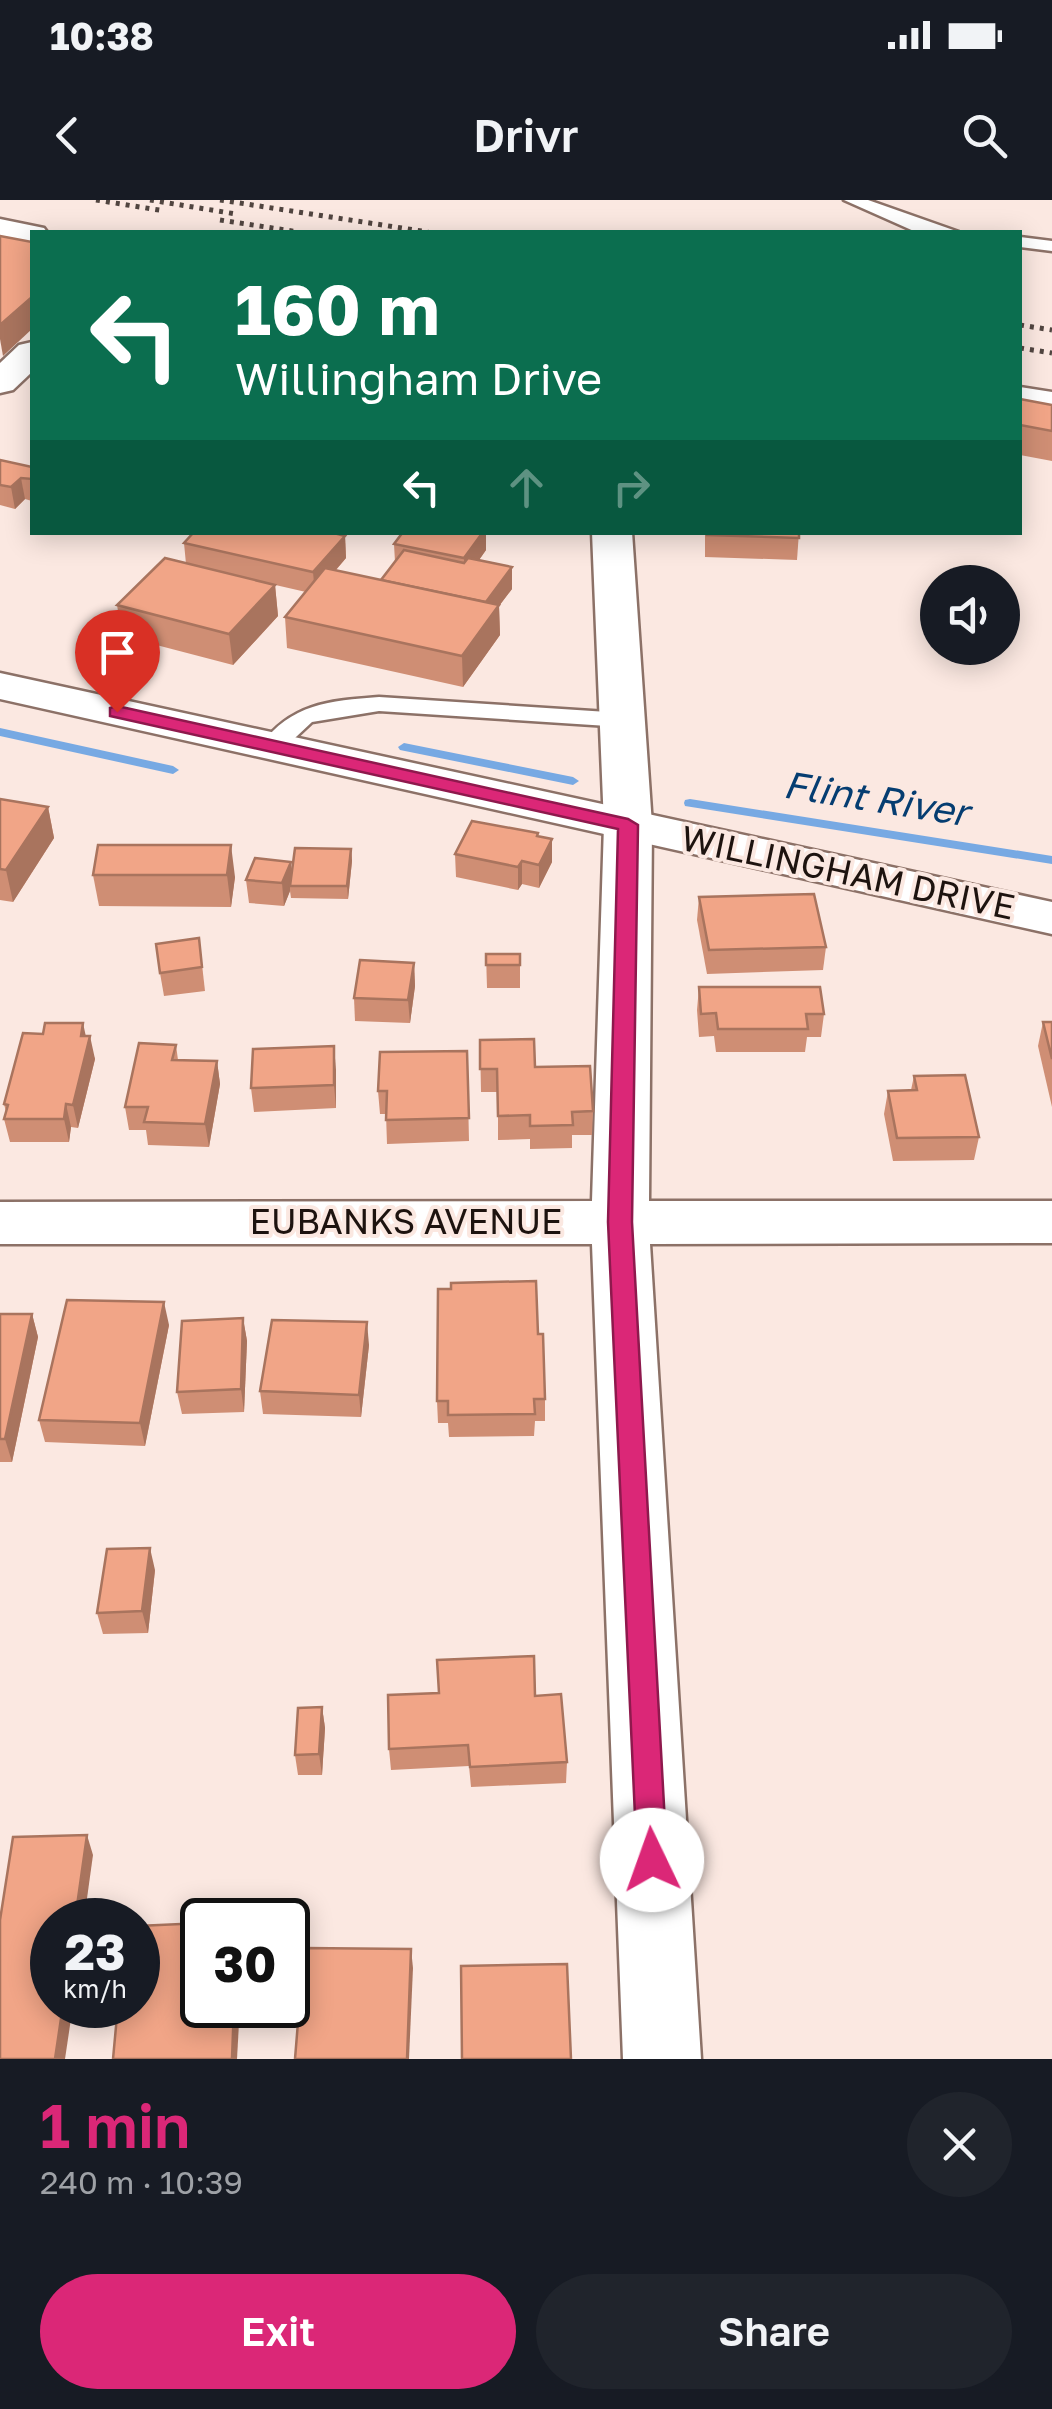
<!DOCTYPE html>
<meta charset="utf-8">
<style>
body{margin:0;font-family:"Golos Text",sans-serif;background:#20242c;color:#f1f3f6;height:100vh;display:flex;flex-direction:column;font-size:38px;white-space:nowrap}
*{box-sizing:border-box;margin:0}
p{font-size:32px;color:#9ea1a6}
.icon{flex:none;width:55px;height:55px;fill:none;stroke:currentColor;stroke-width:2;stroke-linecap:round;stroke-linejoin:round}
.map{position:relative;height:1859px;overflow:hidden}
.side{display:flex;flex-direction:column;background:#171b24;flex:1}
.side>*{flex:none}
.hud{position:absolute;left:30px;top:30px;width:992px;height:305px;border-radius:0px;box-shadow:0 5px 25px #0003;background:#0b6e4f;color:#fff;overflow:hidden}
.tools{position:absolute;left:920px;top:365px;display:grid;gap:20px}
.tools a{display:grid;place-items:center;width:100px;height:100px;border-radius:50%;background:#171b24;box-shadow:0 5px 25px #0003;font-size:50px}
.speed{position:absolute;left:30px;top:1698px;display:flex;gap:20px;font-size:50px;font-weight:700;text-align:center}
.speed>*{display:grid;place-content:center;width:130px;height:130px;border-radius:50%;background:#171b24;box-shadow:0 5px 25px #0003;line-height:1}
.speed small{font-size:25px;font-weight:400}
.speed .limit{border:5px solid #111;border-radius:15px;background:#fff;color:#111}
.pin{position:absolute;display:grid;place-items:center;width:85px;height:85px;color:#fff;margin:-102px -42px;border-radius:50% 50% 50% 0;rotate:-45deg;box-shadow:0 0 10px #0007}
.pin .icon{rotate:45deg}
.me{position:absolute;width:110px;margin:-55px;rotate:357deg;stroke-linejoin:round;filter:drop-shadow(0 0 8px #0008)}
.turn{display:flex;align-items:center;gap:35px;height:210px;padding:0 40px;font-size:45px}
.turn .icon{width:130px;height:130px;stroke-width:2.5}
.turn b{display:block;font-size:70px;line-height:85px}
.lanes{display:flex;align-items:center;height:95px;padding:0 40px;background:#0003;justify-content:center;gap:50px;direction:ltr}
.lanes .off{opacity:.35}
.round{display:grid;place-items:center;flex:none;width:105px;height:105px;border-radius:52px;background:#20242c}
.overview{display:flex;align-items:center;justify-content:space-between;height:170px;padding:0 40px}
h1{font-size:60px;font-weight:600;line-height:75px;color:#db2777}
.cta{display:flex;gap:20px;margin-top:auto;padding:20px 40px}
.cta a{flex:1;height:115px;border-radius:60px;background:#db2777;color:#fff;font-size:40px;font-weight:600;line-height:115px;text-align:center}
.cta a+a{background:#20242c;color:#f1f3f6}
.status{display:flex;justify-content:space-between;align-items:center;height:70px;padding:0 50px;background:#171b24;direction:ltr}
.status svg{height:28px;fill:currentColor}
header{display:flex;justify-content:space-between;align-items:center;height:130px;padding:0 40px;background:#171b24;font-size:45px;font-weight:600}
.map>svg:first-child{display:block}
</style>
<div class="status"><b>10:38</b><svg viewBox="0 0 49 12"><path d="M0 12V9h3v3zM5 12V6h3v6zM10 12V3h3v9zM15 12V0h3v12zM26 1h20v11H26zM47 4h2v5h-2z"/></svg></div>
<header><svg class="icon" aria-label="back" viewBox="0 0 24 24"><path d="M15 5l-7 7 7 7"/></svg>Drivr<svg class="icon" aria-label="search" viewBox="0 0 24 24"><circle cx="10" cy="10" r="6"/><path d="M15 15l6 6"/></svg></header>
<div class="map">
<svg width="1052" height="1859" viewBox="0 0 1052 1859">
<rect width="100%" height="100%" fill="#fbe8e1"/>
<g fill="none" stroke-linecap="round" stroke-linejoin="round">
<!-- stream -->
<g fill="#77a9e3" fill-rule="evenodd">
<polygon points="0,528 173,566 179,570 173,574 0,536"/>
<polygon points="404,543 573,577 579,581 573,585 400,550 398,547"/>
<polygon points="690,599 1052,656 1052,664 685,606 684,603 685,600"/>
</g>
<defs>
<g id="lane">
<polygon points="844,0 868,0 959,32 916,32"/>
<polygon points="1020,37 1052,41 1052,51 1020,47"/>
<path d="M 379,497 L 623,513 L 635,520 L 623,527 L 379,511 L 312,522 L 281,551 L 272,553 L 260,546 C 292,503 329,501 379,497 Z"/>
</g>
<g id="street">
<polygon points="32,142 32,172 13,190 0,193 0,163 19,145"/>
<polygon points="592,332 632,332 652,625 649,1001 1052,1001 1052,1043 650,1044 701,1859 623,1859 592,1044 0,1044 0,1002 592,1001 604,625"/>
</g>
<g id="secondary">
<polygon points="0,19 44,28 47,32 32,32 32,45 0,39"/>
<polygon points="1020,187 1052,192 1052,214 1020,209"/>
<polygon points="0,473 1052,702 1052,734 0,499"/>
</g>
</defs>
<!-- lane casing -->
<use href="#lane" stroke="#8c7167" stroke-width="5"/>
<!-- street casing -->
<use href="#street" stroke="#8c7167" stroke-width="5"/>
<!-- secondary casing -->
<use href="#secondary" stroke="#8c7167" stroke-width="5"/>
<!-- lane -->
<use href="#lane" fill="#fff" fill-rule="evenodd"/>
<!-- street -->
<use href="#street" fill="#fff" fill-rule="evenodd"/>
<!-- secondary -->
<use href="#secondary" fill="#fff" fill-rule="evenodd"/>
<!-- rail -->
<g stroke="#514540" stroke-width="5" stroke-dasharray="4 6" stroke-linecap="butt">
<polyline points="96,0 165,11"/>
<polyline points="150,0 236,14"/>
<polyline points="220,0 428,32"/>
<polyline points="220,20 299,32"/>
<polyline points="1020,125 1052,130"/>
<polyline points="1020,148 1052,153"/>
</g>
</g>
<!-- wall -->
<g fill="#cf8e74">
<polygon points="1020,199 1052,205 1052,261 1020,255"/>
<polygon points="0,260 32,267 32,301 25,299 15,309 0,305"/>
<polygon points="403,332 486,332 486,350 479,360 512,367 512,389 499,406 500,435 463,487 287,448 285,417 306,392 258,381 275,385 278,416 233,465 122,436 117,405 186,364 184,343 345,336 346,358 336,370 381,380 395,362 394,344"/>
<polygon points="705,332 799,332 797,360 705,357"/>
<polygon points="0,599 48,607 54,638 13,702 0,700"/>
<polygon points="538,636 552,662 539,688 522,684 518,690 456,677 455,654"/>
<polygon points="98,645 235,677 231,707 99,706 93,675"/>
<polygon points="351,649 352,661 348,699 291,698 290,691 284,706 249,703 246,680 292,673"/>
<polygon points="699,697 826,747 823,770 707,774 697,720"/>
<polygon points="199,738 205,791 164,796 160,773"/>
<polygon points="486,754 520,754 520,788 487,788"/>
<polygon points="414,763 415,786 410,823 355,821 354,798"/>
<polygon points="699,787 824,814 821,837 807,837 805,852 716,852 714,836 699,837 697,810"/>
<polygon points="1043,822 1052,822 1052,907 1038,846"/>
<polygon points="86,836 95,859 78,928 71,927 69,942 10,942 4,919 6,912 4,904"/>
<polygon points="480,840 535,867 593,911 592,935 572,935 572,948 530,949 530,939 498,940 498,892 481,892"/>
<polygon points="176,845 178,860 217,861 220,884 209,947 148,945 146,930 129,930 125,907"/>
<polygon points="467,851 469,941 387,944 386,914 380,914 378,891"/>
<polygon points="336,870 336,908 254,912 251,888"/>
<polygon points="914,876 979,937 974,960 893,961 884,914 888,891 911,890"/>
<polygon points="0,1114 32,1114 38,1137 12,1262 0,1262"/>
<polygon points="243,1118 247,1141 244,1212 182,1214 177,1192"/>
<polygon points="169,1125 145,1246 45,1242 39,1220"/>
<polygon points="538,1134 545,1199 545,1221 535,1221 534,1236 449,1237 448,1223 438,1223 437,1201"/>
<polygon points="369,1145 361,1217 263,1214 260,1191"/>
<polygon points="155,1370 148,1433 103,1434 97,1413"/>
<polygon points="535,1496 567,1562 566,1583 471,1587 469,1566 391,1570 389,1549"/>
<polygon points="322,1507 325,1528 322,1575 298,1575 295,1555"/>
</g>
<!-- shaded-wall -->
<g fill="#a9745e">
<polygon points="32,97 32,129 3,156 0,139 0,125"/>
<polygon points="21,278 25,299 15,309 11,287"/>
<polygon points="483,332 486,332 486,350 465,380 464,358"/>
<polygon points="345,336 346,358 315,394 313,372"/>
<polygon points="512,367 512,389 499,406 500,435 463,487 462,456 486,402"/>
<polygon points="275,385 278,416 233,465 229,434"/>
<polygon points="48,607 54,638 13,702 6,670"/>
<polygon points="552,639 552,662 539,688 539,665"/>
<polygon points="231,645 235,677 231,707 227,675"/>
<polygon points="351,649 352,661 348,699 347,686"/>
<polygon points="522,661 522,684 518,690 518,667"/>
<polygon points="291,662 293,685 290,686 290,691 284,706 282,683"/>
<polygon points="414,763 415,786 410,823 408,800"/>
<polygon points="83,823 88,846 90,836 95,859 78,928 73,905"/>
<polygon points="334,846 336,870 336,908 334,885"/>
<polygon points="217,861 220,884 209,947 205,924"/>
<polygon points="66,904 71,927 69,942 64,919"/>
<polygon points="164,1102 169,1125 145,1246 140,1223"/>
<polygon points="32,1114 38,1137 12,1262 5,1239"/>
<polygon points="243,1118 247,1141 244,1212 241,1189"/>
<polygon points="367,1122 369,1145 361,1217 359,1195"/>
<polygon points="150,1348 155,1370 148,1433 142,1411"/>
<polygon points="322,1507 325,1528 322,1575 319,1554"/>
<polygon points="87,1635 93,1655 84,1720 75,1720"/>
<polygon points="411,1749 413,1768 409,1859 407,1859"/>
<polygon points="63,1805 73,1805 65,1859 55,1859"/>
<polygon points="234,1805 240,1805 237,1859 232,1859"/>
</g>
<!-- building -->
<g fill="#f1a587" stroke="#a9745e" stroke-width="2.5">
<polygon points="0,36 32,42 32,97 0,125"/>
<polygon points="1020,199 1052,205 1052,231 1020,225"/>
<polygon points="0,260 32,267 32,279 21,278 11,287 0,285"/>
<polygon points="194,332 330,332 345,336 313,372 184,343"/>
<polygon points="403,332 483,332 464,358 394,344"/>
<polygon points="707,332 799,332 799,338 707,335"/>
<polygon points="404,350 464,363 468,358 512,367 486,402 381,380"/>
<polygon points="165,358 275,385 229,434 117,405"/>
<polygon points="325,368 499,405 462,456 285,417"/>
<polygon points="0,599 48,607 6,670 0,669"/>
<polygon points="472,621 538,633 537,636 552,639 539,665 522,661 518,667 455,654"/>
<polygon points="98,645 231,645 227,675 93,675"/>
<polygon points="295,648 351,649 347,686 290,686"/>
<polygon points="255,658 291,662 282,683 246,680"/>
<polygon points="814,694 826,747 709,750 699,697"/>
<polygon points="199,738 202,767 160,773 156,744"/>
<rect x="486" y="754" width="34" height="11"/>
<polygon points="360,760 414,763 408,800 354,798"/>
<polygon points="699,787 820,787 824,814 806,814 808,829 718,829 716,813 701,814"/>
<polygon points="1043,822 1052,822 1052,859"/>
<polygon points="45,823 83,823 81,836 90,836 73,905 66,904 64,919 4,919 8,905 4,904 23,833 43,834"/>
<polygon points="534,839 535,867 590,866 593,911 572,912 573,925 530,926 530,915 498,916 497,869 480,869 480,840"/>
<polygon points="139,843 176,845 172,860 217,861 205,924 144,922 148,907 125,907"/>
<polygon points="334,846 334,885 251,888 253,849"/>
<polygon points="467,851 469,918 386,920 387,891 378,891 380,852"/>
<polygon points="965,875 979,937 897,938 888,891 917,890 914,876"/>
<polygon points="536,1081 538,1134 543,1134 545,1199 534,1199 535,1214 448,1215 448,1201 437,1201 438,1089 451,1089 451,1083"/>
<polygon points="67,1100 164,1102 140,1223 39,1220"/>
<polygon points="0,1114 32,1114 5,1239 0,1239"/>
<polygon points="243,1118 241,1189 177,1192 182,1121"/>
<polygon points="272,1120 367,1122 359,1195 260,1191"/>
<polygon points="150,1348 142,1411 97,1413 107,1349"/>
<polygon points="534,1456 535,1496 561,1494 567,1562 470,1567 468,1545 389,1549 388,1495 439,1493 437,1460"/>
<polygon points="322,1507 319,1554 295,1555 298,1508"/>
<polygon points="87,1635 75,1720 52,1720 52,1805 63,1805 55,1859 0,1859 0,1720 13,1637"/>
<polygon points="202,1723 202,1805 234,1805 232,1859 113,1859 118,1805 138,1805 138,1726"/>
<polygon points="304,1748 411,1749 407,1859 295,1859"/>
<polygon points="567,1764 571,1859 462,1859 461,1766"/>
</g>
<!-- route -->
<polygon fill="#db2777" stroke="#8e194d" stroke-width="2.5" points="117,506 628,619 638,625 632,1022 667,1660 663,1670 652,1674 642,1670 637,1660 608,1022 618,629 110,516 110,508"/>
<g text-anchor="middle" stroke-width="8" stroke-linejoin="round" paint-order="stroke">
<!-- street labels -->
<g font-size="35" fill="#1d130f" stroke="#fbe8e1">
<text transform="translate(848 673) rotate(12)" y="12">WILLINGHAM DRIVE</text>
<text x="406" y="1034">EUBANKS AVENUE</text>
</g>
<!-- water labels -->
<g font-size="38" font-style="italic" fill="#053d71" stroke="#fbe8e1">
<text transform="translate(876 599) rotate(9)" y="13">Flint River</text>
</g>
</g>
</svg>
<div class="tools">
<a><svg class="icon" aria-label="sound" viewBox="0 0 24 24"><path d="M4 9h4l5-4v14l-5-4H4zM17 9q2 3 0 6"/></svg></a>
</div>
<div class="speed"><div>23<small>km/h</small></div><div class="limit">30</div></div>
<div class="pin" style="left:117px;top:512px;background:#d93025"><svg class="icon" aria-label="arrive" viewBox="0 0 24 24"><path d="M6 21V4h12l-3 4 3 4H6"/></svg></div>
<svg class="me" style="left:652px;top:1660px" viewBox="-20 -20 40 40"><circle r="19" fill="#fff"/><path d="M0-13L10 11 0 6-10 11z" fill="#db2777"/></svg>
<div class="hud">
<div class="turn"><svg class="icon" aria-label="left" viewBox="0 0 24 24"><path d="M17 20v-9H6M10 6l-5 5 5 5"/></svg><div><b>160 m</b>Willingham Drive</div></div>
<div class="lanes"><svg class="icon" aria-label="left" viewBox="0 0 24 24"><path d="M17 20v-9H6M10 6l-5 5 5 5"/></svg><svg class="icon off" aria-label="ahead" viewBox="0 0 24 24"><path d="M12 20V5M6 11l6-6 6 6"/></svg><svg class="icon off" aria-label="right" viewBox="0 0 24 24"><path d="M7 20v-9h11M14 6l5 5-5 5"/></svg></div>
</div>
</div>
<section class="side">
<div class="overview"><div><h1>1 min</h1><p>240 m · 10:39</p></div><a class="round"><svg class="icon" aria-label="close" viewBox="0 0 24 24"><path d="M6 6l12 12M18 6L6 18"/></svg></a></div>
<div class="cta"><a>Exit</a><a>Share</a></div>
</section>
